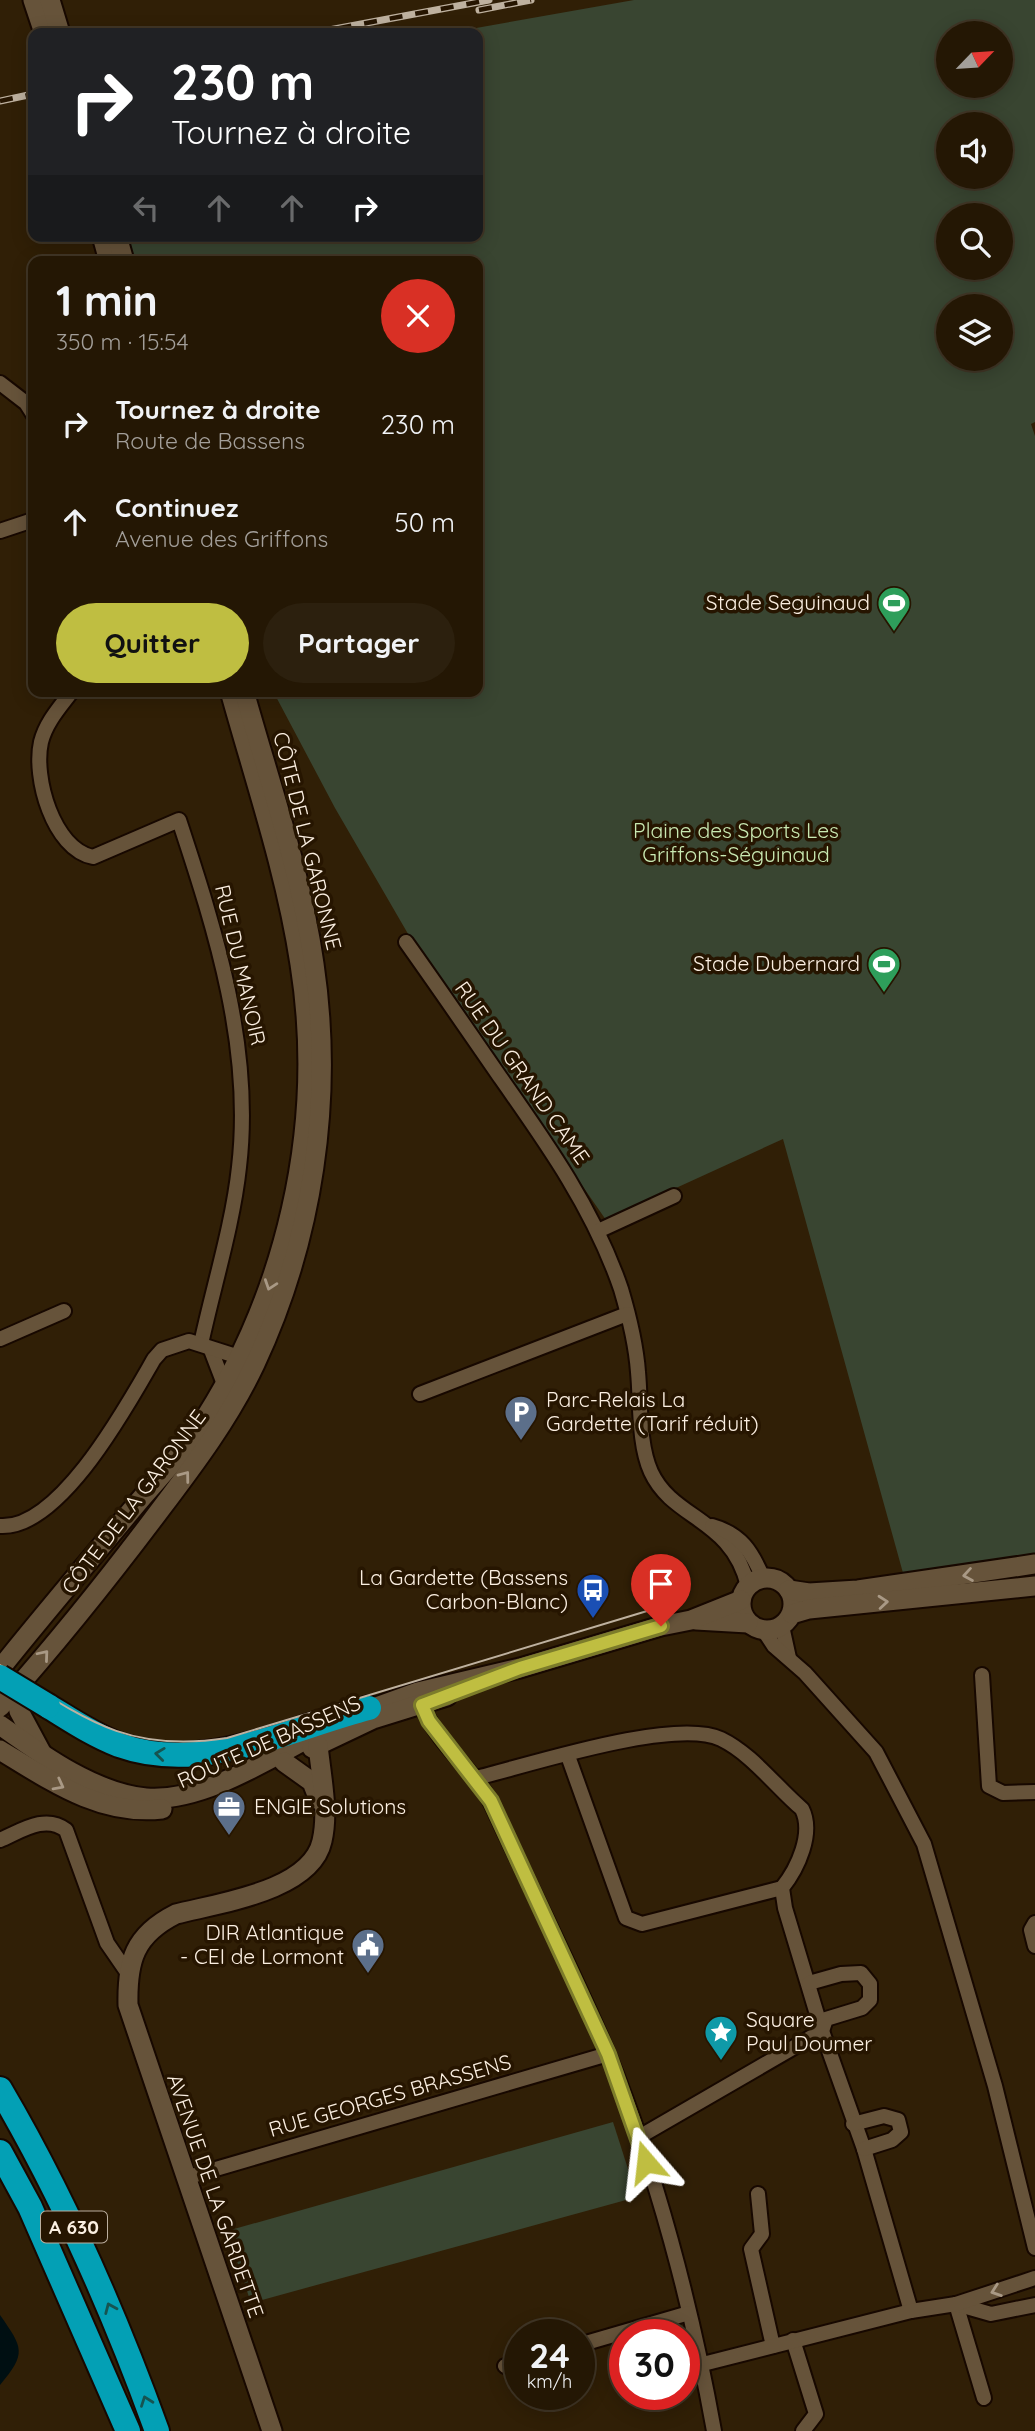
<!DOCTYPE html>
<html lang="fr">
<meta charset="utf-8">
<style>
body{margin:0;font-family:Quicksand,sans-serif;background:#2c200e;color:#f1f3f6;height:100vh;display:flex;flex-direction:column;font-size:26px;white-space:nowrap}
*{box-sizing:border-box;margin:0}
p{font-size:23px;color:#a39f9a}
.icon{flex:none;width:38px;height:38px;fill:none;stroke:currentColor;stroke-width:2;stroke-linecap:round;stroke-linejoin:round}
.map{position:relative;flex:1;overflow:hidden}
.side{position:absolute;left:28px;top:256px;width:455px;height:441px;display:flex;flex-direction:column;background:#241704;border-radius:14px;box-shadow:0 4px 18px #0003,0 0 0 2px #413626}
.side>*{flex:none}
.guide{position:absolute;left:28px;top:28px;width:455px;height:214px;border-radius:14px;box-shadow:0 4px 18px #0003,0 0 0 2px #413626;background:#202124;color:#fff;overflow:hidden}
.needle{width:46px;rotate:65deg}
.tools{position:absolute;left:936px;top:21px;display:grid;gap:14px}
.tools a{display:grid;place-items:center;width:77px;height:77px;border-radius:50%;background:#241704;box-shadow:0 4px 18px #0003,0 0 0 2px #413626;font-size:35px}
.speed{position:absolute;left:504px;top:2319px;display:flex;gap:14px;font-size:35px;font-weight:700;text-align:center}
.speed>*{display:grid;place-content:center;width:91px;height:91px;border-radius:50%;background:#241704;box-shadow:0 4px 18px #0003,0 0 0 2px #413626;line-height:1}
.speed small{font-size:18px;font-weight:400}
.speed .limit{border:10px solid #d22;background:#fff;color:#111}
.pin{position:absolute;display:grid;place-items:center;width:60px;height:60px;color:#fff;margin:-72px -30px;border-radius:50% 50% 50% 0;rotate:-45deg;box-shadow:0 0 7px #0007}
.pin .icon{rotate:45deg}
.me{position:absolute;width:77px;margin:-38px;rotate:343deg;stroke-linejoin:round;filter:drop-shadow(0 0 5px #0008)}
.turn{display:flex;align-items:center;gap:24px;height:147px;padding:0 28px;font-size:32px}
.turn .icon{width:91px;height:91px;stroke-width:2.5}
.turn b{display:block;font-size:49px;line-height:60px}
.lanes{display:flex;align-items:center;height:66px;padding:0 28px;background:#0003;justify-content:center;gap:35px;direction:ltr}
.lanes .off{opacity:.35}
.round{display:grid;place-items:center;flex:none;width:74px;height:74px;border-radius:37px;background:#2c200e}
.summary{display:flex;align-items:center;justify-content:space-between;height:119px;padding:0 28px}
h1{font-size:42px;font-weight:700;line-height:52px}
.primary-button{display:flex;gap:14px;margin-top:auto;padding:14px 28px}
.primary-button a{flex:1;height:80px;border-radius:42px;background:#bfbe41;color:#111;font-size:28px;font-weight:700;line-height:80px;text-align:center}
.primary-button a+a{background:#2c200e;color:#f1f3f6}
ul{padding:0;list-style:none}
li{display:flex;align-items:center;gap:21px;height:98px;padding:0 28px}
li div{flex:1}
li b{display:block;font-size:26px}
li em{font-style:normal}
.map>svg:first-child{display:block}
</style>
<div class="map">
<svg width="1035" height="2431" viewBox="0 0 1035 2431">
<rect width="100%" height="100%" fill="#301f06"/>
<!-- green -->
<g fill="#394531" fill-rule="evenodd">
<path d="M 634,0 L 1035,0 L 1035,422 L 1031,424 L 1035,436 L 1035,1554 L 958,1568 L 903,1573 L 783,1139 L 606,1220 L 411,939 L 335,808 L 273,691 L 478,691 L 478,261 L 135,261 L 128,236 L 478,236 L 478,33 L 448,33 ZM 948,33 L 1001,33 L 1001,86 L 948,86 ZM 948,124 L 1001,124 L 1001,177 L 948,177 ZM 948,215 L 1001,215 L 1001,268 L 948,268 ZM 948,306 L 1001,306 L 1001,359 L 948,359 Z"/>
<polygon points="613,2122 637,2197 251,2303 227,2231"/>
</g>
<!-- water -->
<path fill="#000f12" d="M 0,2315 C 23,2348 27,2353 0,2385 Z"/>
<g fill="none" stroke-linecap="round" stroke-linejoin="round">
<defs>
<g id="street">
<polyline points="0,383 26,403 33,414"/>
<polyline points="0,531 33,520"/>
<path d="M 72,691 C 60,707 46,722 41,742 C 33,777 53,849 93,857 L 179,820 C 216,932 253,1049 239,1167 C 233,1224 213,1288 201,1344"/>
<path d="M 406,942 C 438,987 469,1032 500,1077 C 548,1145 594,1210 621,1289 C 629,1316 636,1344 638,1372 C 641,1403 638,1443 651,1472 C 673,1520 732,1518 748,1586"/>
<polyline points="598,1231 674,1196"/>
<polyline points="0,1339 64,1311"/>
<polyline points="211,1350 224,1384"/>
<polyline points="420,1394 627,1314"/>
<path d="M 0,1526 C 60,1530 128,1404 154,1359 L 162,1350 L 189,1341 L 239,1357 L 242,1365"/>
<path d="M 712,1526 C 741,1534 752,1552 763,1578"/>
<polyline points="782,1626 789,1658"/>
<polyline points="764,1631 774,1646 805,1673 876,1752 924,1844 995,2086 1035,2248"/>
<polyline points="982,1675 989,1786 1003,1793 1035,1792"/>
<path d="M 422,1705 C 437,1745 477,1771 494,1809 C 532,1891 573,1971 608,2054 C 656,2170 692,2308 714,2431"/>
<polyline points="568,1756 626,1918 642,1924 782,1888"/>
<path d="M 476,1778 C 529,1765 675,1717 721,1739 C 752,1754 776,1787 802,1809 C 814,1833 798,1868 782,1888 L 785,1908 L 822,2031 L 864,2149 L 911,2311"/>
<path d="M 0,1840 C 21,1831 45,1814 66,1830 L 107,1943 L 127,1972"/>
<polyline points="1035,1923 1031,1930 1035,1946"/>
<polyline points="853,2124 884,2116 898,2120 901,2132 892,2140 864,2149"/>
<polyline points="639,2137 822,2031 826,2019 862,2008 870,2000 870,1984 861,1973 841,1974 809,1983"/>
<polyline points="185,2178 608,2054"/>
<polyline points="758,2194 762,2234 751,2249 773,2346"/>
<polyline points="956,2304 984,2398"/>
<polyline points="956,2304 991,2314 1035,2305"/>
<polyline points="793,2340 816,2414 803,2431"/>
<polyline points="579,2345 689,2313"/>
<polyline points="703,2364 911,2311 956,2304 1035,2278"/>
<polyline points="505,2366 520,2362"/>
</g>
<g id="secondary">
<polyline points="33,0 44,33"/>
<polyline points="50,0 60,33"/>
<polyline points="102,236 109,261"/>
<polyline points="117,236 124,261"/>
<circle cx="767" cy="1604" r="26"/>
<polyline points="789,1590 809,1593 858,1590 1035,1564"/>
<polyline points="792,1614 809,1609 1035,1586"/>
<polyline points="696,1620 748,1623"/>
<path d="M 0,1669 C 44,1614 90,1560 135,1506 C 154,1483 177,1460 194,1435 C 286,1299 326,1127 300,964 C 286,872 255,781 230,691"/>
<polyline points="15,1690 19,1711 41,1752"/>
<path d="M 0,1707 C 56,1644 109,1578 160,1510 C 195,1464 230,1417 255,1364 C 313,1240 334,1099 314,964 C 301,871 269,781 244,691"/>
<polyline points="357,1714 418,1692 520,1668 661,1626 691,1620 741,1600"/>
<path d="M 0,1725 C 42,1755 94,1793 146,1798 C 204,1803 274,1755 324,1730"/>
<polyline points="312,1748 373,1719 447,1696"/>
<path d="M 0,1750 C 51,1781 100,1816 162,1809"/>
<polyline points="284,1762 312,1782 319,1800"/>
<path d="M 272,2431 L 128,2005 C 127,1961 134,1935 176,1914 C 219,1903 311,1891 322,1841 C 329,1811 321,1776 318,1745"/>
</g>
<g id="highway">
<path d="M 48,1706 C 71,1720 93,1735 119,1745 C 203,1775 288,1729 369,1708"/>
<path d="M 0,2089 C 64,2198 114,2312 157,2431"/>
<polyline points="0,2152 30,2207 128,2431"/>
</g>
</defs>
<!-- street casing -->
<use href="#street" stroke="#170800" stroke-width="18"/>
<!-- secondary casing -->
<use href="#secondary" stroke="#170800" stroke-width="23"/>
<!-- highway casing -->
<use href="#highway" stroke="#170800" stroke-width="28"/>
<!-- street -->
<use href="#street" stroke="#66533a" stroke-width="14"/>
<!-- secondary -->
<use href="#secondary" stroke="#66533a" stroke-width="19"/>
<!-- highway -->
<use href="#highway" stroke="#03a0b5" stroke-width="24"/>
<!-- tram -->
<path stroke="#beb19f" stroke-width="2" d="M 0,1665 C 82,1717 125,1754 227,1738 L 657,1608"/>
<defs>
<g id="rail">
<polyline points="479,10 531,0"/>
<polyline points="313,33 489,0"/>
<polyline points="0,101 33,94"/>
</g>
</defs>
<!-- rail casing -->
<use href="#rail" stroke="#beb19f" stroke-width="7"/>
<!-- rail -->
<use href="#rail" stroke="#261500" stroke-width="4.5" stroke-dasharray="13" stroke-linecap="butt"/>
<defs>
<polyline id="highway-bridge" points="0,1677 48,1706"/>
</defs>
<!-- highway-bridge casing -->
<use href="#highway-bridge" stroke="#170800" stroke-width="28" stroke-linecap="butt"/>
<!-- highway-bridge -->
<use href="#highway-bridge" stroke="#03a0b5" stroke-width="24"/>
</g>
<!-- one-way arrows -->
<defs><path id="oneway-chevron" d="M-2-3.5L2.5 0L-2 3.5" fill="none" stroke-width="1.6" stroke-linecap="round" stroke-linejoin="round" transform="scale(1.75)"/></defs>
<g stroke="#a99985">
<use href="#oneway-chevron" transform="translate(270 1285) rotate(109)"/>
<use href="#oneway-chevron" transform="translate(185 1476) rotate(-53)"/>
<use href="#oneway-chevron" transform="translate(968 1575) rotate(171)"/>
<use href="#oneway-chevron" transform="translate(883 1602) rotate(-5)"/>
<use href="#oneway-chevron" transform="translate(44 1655) rotate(-50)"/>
<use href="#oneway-chevron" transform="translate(59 1785) rotate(28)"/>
<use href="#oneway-chevron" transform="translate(996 2291) rotate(161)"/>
</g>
<g stroke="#165451">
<use href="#oneway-chevron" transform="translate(160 1754) rotate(-173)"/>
<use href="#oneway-chevron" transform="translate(110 2308) rotate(-113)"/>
<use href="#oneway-chevron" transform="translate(146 2401) rotate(-110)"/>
</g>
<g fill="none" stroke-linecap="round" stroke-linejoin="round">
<defs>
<polyline id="route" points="646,2162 608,2054 491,1801 429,1721 422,1705 520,1668 661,1626"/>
</defs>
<!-- route casing -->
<use href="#route" stroke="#7c7c2a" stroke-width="18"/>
<!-- route -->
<use href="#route" stroke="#bfbe41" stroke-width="12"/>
</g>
<!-- icons -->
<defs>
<symbol id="stadium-pin" viewBox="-11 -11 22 30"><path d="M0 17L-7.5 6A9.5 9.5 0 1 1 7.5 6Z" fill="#2e9e5b" stroke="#261500"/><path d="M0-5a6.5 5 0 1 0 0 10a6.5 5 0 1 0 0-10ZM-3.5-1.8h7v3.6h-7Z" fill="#fff"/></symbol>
<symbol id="parking-pin" viewBox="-11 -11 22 30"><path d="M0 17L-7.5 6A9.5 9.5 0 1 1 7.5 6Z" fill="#5c6f8a" stroke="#261500"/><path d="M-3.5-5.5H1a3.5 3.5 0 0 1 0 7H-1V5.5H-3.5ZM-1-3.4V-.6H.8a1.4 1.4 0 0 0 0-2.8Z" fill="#fff"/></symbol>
<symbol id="bus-pin" viewBox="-11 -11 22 30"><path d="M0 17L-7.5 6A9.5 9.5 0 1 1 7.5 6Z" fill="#1a4fb4" stroke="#261500"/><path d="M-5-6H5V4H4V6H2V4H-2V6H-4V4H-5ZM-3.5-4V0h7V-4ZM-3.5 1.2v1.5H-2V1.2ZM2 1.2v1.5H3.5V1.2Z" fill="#fff"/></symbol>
<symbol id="office-pin" viewBox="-11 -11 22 30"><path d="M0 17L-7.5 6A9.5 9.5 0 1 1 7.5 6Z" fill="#5c6f8a" stroke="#261500"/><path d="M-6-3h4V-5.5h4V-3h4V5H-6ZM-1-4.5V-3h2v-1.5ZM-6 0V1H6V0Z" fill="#fff"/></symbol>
<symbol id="civic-pin" viewBox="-11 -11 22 30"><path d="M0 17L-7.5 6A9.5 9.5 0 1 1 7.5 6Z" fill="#5c6f8a" stroke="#261500"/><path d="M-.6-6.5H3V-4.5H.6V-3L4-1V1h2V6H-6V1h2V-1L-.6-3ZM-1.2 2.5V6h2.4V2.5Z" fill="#fff"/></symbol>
<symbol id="sight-pin" viewBox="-11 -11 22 30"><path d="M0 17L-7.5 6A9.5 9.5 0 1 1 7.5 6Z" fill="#0f9aa8" stroke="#261500"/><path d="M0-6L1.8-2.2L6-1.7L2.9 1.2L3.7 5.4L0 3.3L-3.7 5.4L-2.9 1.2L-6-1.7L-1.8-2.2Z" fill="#fff"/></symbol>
</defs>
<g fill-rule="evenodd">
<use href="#stadium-pin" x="875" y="584" width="38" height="52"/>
<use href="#stadium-pin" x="865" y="945" width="38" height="52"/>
<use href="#parking-pin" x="502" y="1393" width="38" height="52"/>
<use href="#bus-pin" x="574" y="1571" width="38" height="52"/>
<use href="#office-pin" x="210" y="1788" width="38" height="52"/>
<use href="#civic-pin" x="349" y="1926" width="38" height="52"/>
<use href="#sight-pin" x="702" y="2013" width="38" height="52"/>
</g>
<g text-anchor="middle" stroke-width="7" stroke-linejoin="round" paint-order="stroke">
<!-- shield labels -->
<rect fill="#261500" stroke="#bbae9e" stroke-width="2" x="41" y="2211.5" width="66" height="31" rx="5"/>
<g font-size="19" font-weight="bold" fill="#fbefe1">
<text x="74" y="2234">A 630</text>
</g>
<!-- poi labels -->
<g font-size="21" fill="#fbefe1" stroke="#261500" text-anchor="end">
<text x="870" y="610">Stade Seguinaud</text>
<text x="860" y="971">Stade Dubernard</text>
<text x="546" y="1407" text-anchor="start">Parc-Relais La<tspan x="546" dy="24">Gardette (Tarif réduit)</tspan></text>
<text x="568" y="1585">La Gardette (Bassens<tspan x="568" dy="24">Carbon-Blanc)</tspan></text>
<text x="254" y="1814" text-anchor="start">ENGIE Solutions</text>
<text x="344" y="1940">DIR Atlantique<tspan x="344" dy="24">- CEI de Lormont</tspan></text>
<text x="746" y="2027" text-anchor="start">Square<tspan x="746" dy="24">Paul Doumer</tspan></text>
</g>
<!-- park labels -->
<g font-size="21" fill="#c9e9b2" stroke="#261500">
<text x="736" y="838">Plaine des Sports Les<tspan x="736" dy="24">Griffons-Séguinaud</tspan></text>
</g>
<!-- street labels -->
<g font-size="21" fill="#fbefe1" stroke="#261500">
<text transform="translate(307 841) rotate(76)" y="7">CÔTE DE LA GARONNE</text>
<text transform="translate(240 965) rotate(77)" y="7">RUE DU MANOIR</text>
<text transform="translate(522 1073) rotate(55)" y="7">RUE DU GRAND CAME</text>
<text transform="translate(134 1502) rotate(-53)" y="7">CÔTE DE LA GARONNE</text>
<text transform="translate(269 1742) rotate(-24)" y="7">ROUTE DE BASSENS</text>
<text transform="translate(390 2096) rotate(-16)" y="7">RUE GEORGES BRASSENS</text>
<text transform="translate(215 2196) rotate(71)" y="7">AVENUE DE LA GARDETTE</text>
</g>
</g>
</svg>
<div class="tools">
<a><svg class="needle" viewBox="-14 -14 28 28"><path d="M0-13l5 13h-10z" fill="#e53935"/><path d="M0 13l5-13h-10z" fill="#a39f9a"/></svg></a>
<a><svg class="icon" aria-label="sound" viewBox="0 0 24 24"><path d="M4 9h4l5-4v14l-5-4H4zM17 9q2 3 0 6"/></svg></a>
<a><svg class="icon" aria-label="search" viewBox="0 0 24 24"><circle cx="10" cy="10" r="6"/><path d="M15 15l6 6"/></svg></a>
<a><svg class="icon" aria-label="layers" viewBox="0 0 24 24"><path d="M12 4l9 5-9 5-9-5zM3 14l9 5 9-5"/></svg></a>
</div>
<div class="speed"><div>24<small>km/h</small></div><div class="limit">30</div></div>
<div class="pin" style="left:661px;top:1626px;background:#d93025"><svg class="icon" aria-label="arrive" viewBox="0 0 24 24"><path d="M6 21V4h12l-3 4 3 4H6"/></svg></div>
<svg class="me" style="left:646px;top:2162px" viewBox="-20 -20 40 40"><path d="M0-17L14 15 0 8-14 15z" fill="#bfbe41" stroke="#fff" stroke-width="4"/></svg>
<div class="guide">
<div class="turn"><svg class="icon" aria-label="right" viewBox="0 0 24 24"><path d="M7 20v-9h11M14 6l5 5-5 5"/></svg><div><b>230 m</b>Tournez à droite</div></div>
<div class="lanes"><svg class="icon off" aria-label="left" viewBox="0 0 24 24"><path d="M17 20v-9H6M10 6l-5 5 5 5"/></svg><svg class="icon off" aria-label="ahead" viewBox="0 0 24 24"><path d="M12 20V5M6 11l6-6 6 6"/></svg><svg class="icon off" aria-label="ahead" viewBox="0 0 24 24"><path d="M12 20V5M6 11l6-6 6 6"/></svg><svg class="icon" aria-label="right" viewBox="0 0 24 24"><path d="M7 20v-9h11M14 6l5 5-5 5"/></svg></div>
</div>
<section class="side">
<div class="summary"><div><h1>1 min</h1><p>350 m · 15:54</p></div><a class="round" style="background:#d93025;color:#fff"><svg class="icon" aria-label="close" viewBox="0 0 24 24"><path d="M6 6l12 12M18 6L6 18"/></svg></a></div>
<ul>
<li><svg class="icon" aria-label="right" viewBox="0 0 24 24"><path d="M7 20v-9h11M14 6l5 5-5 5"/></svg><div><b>Tournez à droite</b><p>Route de Bassens</p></div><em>230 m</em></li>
<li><svg class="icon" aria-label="ahead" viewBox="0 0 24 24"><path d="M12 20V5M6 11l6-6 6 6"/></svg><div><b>Continuez</b><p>Avenue des Griffons</p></div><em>50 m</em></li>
</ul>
<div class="primary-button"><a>Quitter</a><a>Partager</a></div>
</section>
</div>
